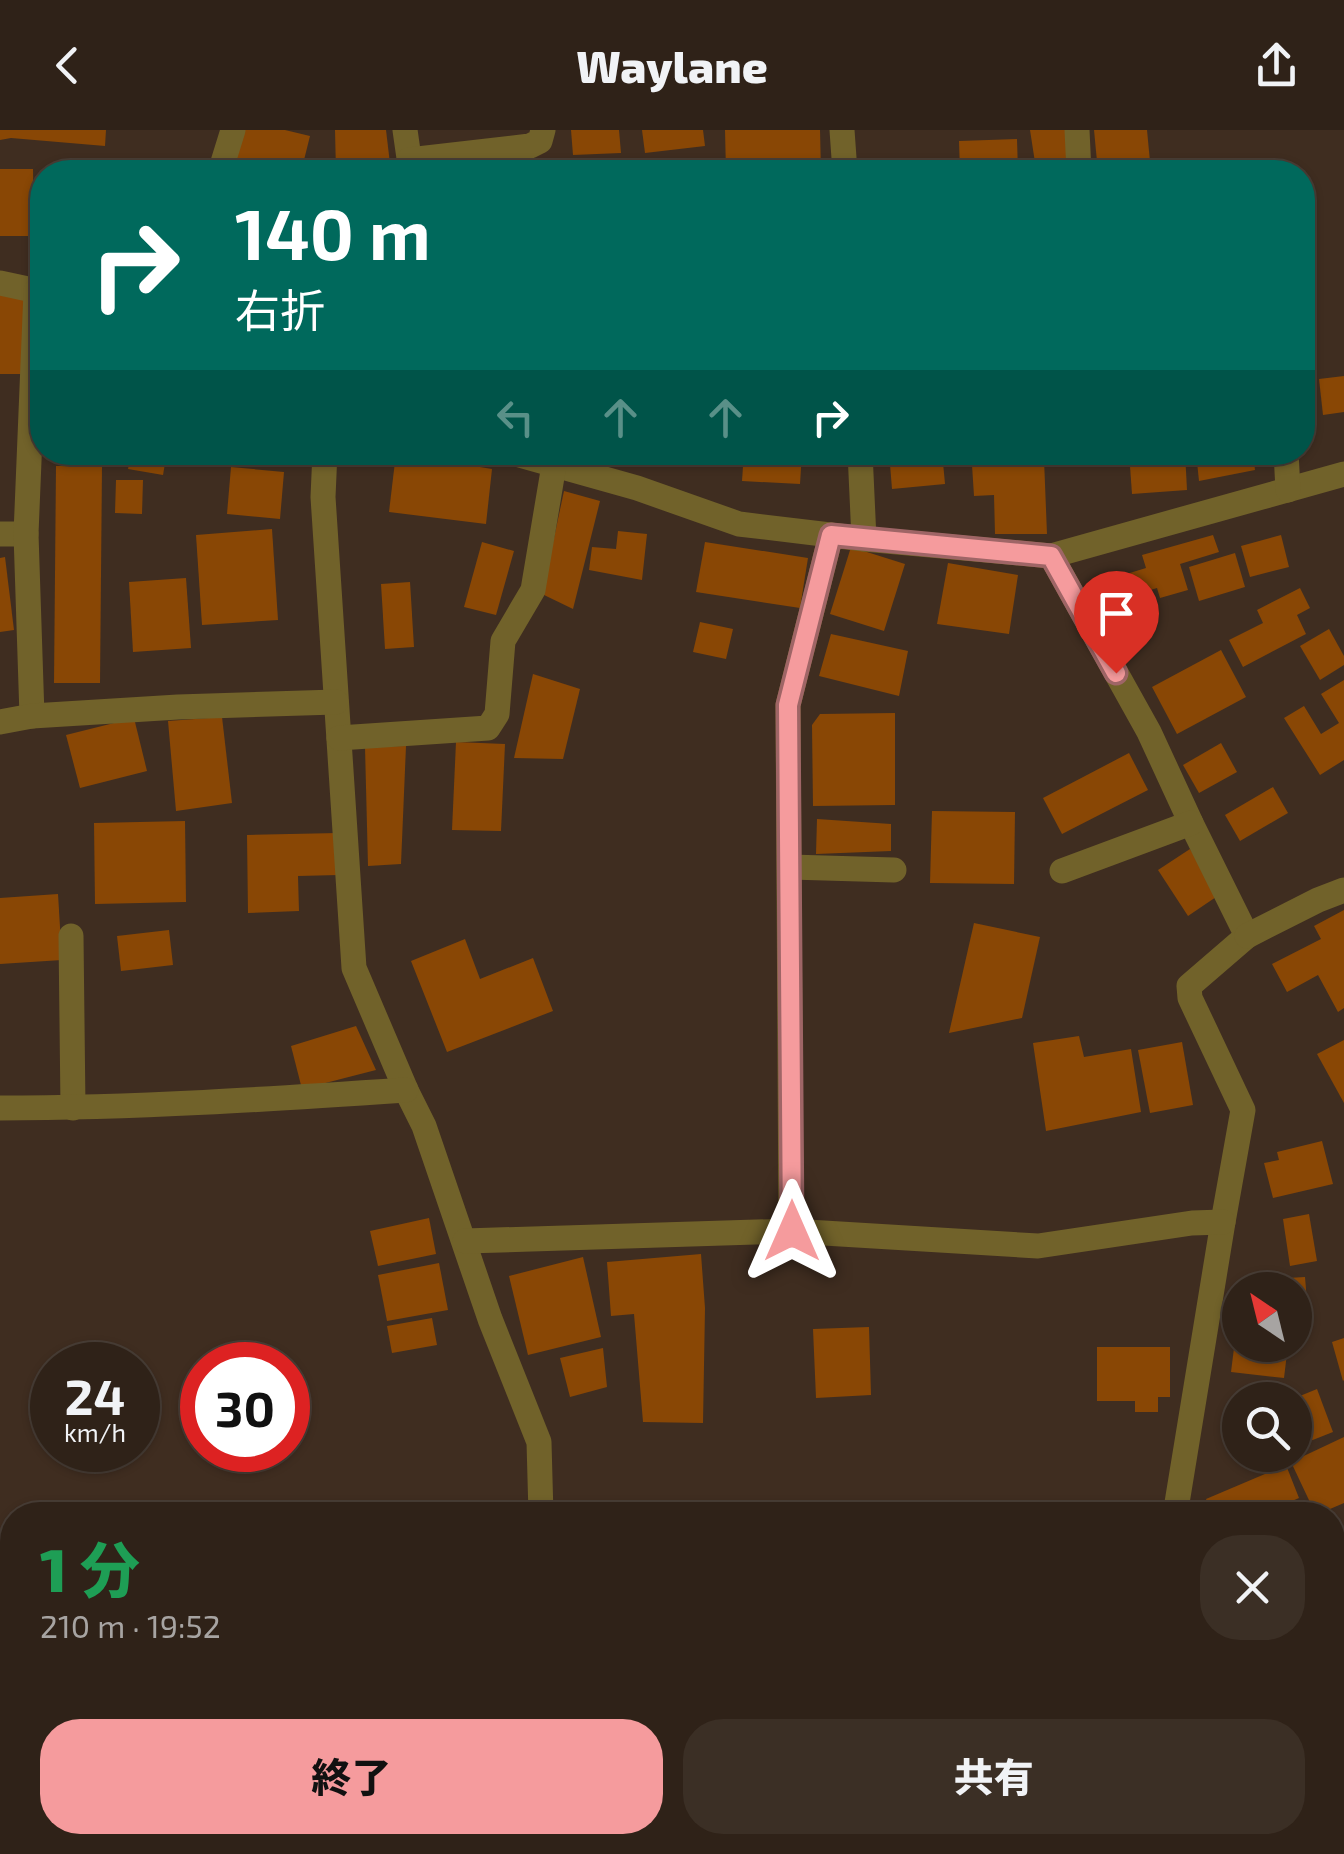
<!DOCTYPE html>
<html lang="ja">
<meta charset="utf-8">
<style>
body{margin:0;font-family:"Exo 2","Noto Sans JP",sans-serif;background:#3b2f25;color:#f1f3f6;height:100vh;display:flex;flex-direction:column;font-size:38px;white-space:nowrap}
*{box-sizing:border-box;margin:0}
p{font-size:32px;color:#a7a4a2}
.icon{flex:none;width:55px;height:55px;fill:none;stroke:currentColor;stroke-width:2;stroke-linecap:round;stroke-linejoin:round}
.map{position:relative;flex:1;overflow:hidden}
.details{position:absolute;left:0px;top:1372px;width:1345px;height:352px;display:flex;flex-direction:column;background:#2f2218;border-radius:40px 40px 0 0;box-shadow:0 2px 8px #0004,0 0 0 2px #4a3f37}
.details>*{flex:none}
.guide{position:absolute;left:30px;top:30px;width:1285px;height:305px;border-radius:40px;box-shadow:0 2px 8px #0004,0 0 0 2px #4a3f37;background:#00695c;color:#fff;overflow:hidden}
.needle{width:65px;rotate:325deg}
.controls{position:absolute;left:1222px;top:1142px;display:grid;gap:20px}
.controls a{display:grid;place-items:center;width:90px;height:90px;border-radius:50%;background:#2f2218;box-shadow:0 2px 8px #0004,0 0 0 2px #4a3f37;font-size:50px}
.speed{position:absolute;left:30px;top:1212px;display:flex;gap:20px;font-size:50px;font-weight:700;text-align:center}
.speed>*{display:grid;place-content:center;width:130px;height:130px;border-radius:50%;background:#2f2218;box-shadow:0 2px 8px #0004,0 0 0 2px #4a3f37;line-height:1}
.speed small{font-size:25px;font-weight:400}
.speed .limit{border:15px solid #d22;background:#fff;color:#111}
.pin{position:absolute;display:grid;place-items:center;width:85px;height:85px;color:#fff;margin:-102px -42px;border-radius:50% 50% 50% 0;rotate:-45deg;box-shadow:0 0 10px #0007}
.pin .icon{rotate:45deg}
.me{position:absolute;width:110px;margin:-55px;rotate:0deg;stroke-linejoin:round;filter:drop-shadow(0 0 8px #0008)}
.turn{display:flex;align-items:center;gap:35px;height:210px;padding:0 40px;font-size:45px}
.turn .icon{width:130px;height:130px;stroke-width:2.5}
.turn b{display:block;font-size:70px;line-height:85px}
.lanes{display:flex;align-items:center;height:95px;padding:0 40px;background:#0003;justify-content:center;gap:50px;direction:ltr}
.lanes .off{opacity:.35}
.round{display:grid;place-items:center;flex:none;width:105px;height:105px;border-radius:40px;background:#3b2f25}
.head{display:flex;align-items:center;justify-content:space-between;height:170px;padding:0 40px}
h1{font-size:60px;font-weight:800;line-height:75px;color:#1e9e55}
.primary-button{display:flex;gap:20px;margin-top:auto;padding:20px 40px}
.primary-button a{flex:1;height:115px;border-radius:40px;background:#f59b9d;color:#111;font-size:40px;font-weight:800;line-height:115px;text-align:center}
.primary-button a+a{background:#3b2f25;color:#f1f3f6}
header{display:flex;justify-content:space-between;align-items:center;height:130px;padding:0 40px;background:#2f2218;font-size:45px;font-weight:800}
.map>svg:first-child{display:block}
</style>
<header><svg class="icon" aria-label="back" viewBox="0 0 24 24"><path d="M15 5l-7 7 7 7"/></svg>Waylane<svg class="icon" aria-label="share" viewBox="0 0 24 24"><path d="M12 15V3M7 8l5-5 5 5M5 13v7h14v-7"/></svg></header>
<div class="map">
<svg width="1344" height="1724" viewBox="0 0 1344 1724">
<rect width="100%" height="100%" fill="#3f2d20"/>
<!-- building -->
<g fill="#894705">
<polygon points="0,0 106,0 105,16 11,8 0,10"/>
<polygon points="242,0 285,0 310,6 301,42 229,42"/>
<polygon points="335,0 386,0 391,42 336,42"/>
<polygon points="571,0 619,0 621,23 573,25"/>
<polygon points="642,0 703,0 705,16 645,23"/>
<polygon points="725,0 820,0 821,42 726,42"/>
<polygon points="1030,0 1065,0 1069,34 1036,39"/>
<polygon points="1094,0 1147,0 1151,42 1098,42"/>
<polygon points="1017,9 1018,42 960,42 959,11"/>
<polygon points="0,39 33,39 34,106 0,106"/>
<polygon points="26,163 27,244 0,244 0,164"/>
<polygon points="1344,246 1344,282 1323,285 1319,249"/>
<polygon points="131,322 167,322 163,345 128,339"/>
<polygon points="744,322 802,322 800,354 742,351"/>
<polygon points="889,322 942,322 945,354 892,359"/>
<polygon points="1129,322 1185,322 1187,360 1132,364"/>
<polygon points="1196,322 1253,322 1255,340 1199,351"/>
<polygon points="396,323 492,339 486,394 389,382"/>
<polygon points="1044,329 1047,404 995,404 994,365 974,366 972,335"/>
<polygon points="56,336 102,336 100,553 54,553"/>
<polygon points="231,337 284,342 280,389 227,384"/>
<polygon points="116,350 143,350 142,384 115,383"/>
<polygon points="564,361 600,371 573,479 542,464"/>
<polygon points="272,399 278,490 202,495 196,405"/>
<polygon points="618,401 647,404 642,450 589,440 592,417 616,419"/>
<polygon points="1213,405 1219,422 1180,434 1188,460 1160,468 1157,458 1117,470 1110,449 1146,438 1142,425"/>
<polygon points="1281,405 1289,437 1250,447 1241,416"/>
<polygon points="482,412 514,421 496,485 464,477"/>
<polygon points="705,412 808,428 800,478 696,462"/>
<polygon points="851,417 905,434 884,501 830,484"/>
<polygon points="1235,423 1245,457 1199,471 1189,437"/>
<polygon points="5,427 14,500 0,502 0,428"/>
<polygon points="948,433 1018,445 1009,504 937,494"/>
<polygon points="186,448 191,518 133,522 129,452"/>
<polygon points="410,452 414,517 385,519 381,454"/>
<polygon points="1300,458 1310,478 1297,485 1306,504 1243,537 1229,510 1263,493 1257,480"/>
<polygon points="700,492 733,499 726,529 693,522"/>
<polygon points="1329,499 1344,526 1344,535 1320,550 1300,516"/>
<polygon points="831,504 908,521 899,566 819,546"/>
<polygon points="1221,520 1246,567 1177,604 1152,557"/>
<polygon points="533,544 580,559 563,629 514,628"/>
<polygon points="1344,550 1344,630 1320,645 1284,588 1304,576 1321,604 1339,593 1321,564"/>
<polygon points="895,583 895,675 813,676 812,595 820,584"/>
<polygon points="222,587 232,673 176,681 168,591"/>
<polygon points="134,588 147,641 80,658 66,605"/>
<polygon points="456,612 505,614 501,701 452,700"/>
<polygon points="1221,613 1237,642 1199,663 1183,635"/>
<polygon points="406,616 401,734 368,736 365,617"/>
<polygon points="1129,623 1148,660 1062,704 1043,668"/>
<polygon points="1273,657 1288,683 1240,711 1225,685"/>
<polygon points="932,681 1015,682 1014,754 930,753"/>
<polygon points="817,689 891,694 891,721 816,724"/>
<polygon points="185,691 186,772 95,774 94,693"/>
<polygon points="338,703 339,745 298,746 299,781 248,783 247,705"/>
<polygon points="1190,719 1219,765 1188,786 1158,740"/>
<polygon points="58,764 62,830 0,834 0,768"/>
<polygon points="1344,780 1344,878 1338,882 1318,845 1287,862 1272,834 1321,809 1314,796"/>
<polygon points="974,793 1040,807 1022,888 949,903"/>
<polygon points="169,800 173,835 121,841 117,806"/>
<polygon points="465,809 480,849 533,828 553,881 447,922 411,831"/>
<polygon points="356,896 376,940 302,959 291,916"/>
<polygon points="1079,906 1084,927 1131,919 1141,982 1046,1001 1033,913"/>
<polygon points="1344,910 1344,973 1317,924"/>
<polygon points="1182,912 1193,975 1150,983 1138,920"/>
<polygon points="1322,1011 1333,1054 1273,1068 1264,1033 1279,1030 1277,1022"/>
<polygon points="1309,1084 1317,1131 1290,1136 1283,1089"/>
<polygon points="429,1088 436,1124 378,1136 370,1101"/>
<polygon points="701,1124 705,1178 703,1293 643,1292 634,1184 611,1186 607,1132"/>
<polygon points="583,1127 601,1207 528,1225 509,1146"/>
<polygon points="439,1133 448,1180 387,1191 378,1145"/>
<polygon points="1305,1147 1307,1171 1295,1171 1295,1160 1240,1160 1239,1151"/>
<polygon points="1238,1186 1240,1186 1240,1215 1288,1215 1284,1248 1231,1242"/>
<polygon points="432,1188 437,1215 392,1223 387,1196"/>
<polygon points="869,1197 871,1265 816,1268 813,1199"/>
<polygon points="1344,1208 1344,1250 1343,1251 1332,1212"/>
<polygon points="1097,1217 1170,1217 1170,1267 1158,1267 1158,1282 1135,1282 1135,1271 1097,1271"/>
<polygon points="603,1218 607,1257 570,1267 560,1228"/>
<polygon points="1317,1259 1333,1302 1295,1317 1295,1268"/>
<polygon points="1344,1307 1344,1373 1316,1385 1291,1332"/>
<polygon points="1286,1335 1299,1368 1285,1374 1290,1385 1212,1385 1206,1369"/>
<polygon points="1166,1712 1212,1712 1213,1724 1166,1724"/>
</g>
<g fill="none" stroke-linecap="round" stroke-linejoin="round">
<!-- street -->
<g stroke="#71622a" stroke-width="25">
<polyline points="405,0 411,42"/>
<polyline points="842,0 845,42"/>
<polyline points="1077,0 1079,42"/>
<polyline points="409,30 530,16 540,11 543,0"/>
<polyline points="220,42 233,0"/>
<polyline points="0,153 42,162"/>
<polyline points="325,322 323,367 354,838 406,960 424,996 490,1189 539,1312 541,1385"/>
<polyline points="509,322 637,358 739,394 864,409 1051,426 1344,344"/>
<polyline points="860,322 864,409"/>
<polyline points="1286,322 1288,360"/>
<polyline points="0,404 26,404"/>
<polyline points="1051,426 1149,602 1191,693 1247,806 1189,856 1190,868 1243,980 1223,1092 1175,1385"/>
<polyline points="32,586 26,404 36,161"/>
<polyline points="0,592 32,586 178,577 336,572"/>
<polyline points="339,608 488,598 497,584 503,511 533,460 554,335"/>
<polyline points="790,737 894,740"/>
<polyline points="1062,741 1191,693"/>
<polyline points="71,806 73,978"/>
<polyline points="1247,806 1318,770 1344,760"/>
<path d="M 0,978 C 136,978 271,969 406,960"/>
<polyline points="791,1101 788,575 831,405"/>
<polyline points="465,1111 791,1101 1038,1116 1192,1093 1223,1092"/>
<polyline points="1332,1557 1344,1547"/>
<polyline points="1139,1712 1140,1724"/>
<polyline points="1042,1717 1049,1712"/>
<polyline points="544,1724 545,1712"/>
</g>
</g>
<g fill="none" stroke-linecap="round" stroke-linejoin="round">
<defs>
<polyline id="route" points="792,1101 788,575 831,405 1051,426 1116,543"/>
</defs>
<!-- route casing -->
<use href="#route" stroke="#9f6566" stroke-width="25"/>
<!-- route -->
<use href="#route" stroke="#f59b9d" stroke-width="18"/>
</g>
</svg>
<div class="controls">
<a><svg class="needle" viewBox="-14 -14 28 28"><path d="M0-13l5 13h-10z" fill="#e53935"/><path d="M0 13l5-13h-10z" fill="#a7a4a2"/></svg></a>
<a><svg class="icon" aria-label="search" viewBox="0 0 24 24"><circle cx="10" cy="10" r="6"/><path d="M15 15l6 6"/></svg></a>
</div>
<div class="speed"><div>24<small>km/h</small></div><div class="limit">30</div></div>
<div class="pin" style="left:1116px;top:543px;background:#d93025"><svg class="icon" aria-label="arrive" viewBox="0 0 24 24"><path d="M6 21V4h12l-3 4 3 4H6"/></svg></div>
<svg class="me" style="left:792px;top:1101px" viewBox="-20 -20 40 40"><path d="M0-17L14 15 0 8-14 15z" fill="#f59b9d" stroke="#fff" stroke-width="4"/></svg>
<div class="guide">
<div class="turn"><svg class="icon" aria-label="right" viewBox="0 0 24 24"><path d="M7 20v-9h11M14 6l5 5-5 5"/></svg><div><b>140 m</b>右折</div></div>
<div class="lanes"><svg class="icon off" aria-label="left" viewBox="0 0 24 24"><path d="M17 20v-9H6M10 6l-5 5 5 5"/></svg><svg class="icon off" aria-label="ahead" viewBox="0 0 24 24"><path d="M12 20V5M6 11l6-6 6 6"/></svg><svg class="icon off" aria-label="ahead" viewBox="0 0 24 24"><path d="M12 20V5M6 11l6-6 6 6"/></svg><svg class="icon" aria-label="right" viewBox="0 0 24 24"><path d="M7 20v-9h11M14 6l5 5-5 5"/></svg></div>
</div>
<section class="details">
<div class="head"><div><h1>1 分</h1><p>210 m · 19:52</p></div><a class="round"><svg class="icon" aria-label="close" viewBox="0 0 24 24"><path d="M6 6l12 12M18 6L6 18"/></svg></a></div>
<div class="primary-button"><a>終了</a><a>共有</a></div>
</section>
</div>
